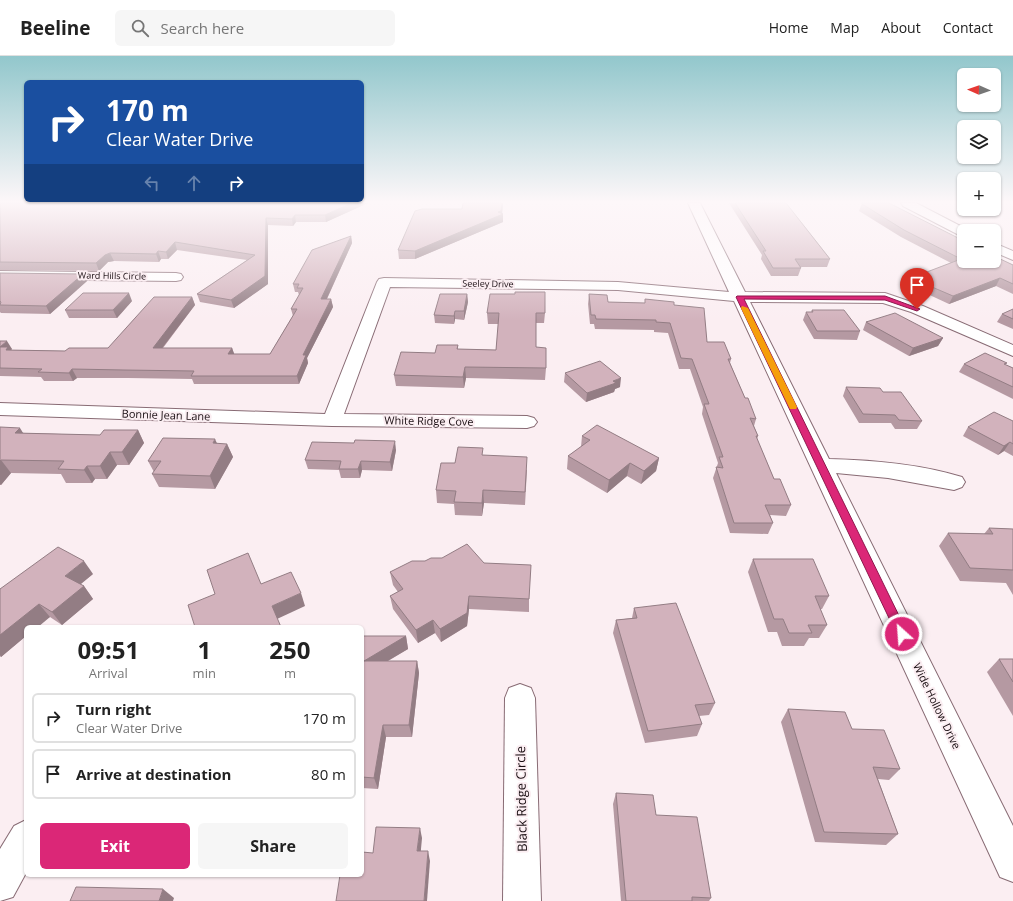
<!DOCTYPE html>
<meta charset="utf-8">
<style>
body{margin:0;font-family:"Open Sans",sans-serif;background:#f6f6f6;color:#222;height:100vh;display:flex;flex-direction:column;font-size:15px;white-space:nowrap}
*{box-sizing:border-box;margin:0}
p{font-size:13px;color:#767676}
.icon{flex:none;width:22px;height:22px;fill:none;stroke:currentColor;stroke-width:2;stroke-linecap:round;stroke-linejoin:round}
.map{position:relative;flex:1;overflow:hidden}
.side{position:absolute;left:24px;top:569px;width:340px;height:252px;display:flex;flex-direction:column;background:#fff;border-radius:6px;box-shadow:0 1px 3px #0004}
.side>*{flex:none}
.banner{position:absolute;left:24px;top:24px;width:340px;height:122px;border-radius:6px;box-shadow:0 1px 3px #0004;background:#1a4fa0;color:#fff;overflow:hidden}
.needle{width:26px;rotate:272deg}
.fabs{position:absolute;left:957px;top:12px;display:grid;gap:8px}
.fabs a{display:grid;place-items:center;width:44px;height:44px;border-radius:6px;background:#fff;box-shadow:0 1px 3px #0004;font-size:20px}
.pin{position:absolute;display:grid;place-items:center;width:34px;height:34px;color:#fff;margin:-41px -17px;border-radius:50% 50% 50% 0;rotate:-45deg;box-shadow:0 0 4px #0007}
.pin .icon{rotate:45deg}
.me{position:absolute;width:44px;margin:-22px;rotate:334deg;stroke-linejoin:round;filter:drop-shadow(0 0 3px #0008)}
.turn{display:flex;align-items:center;gap:14px;height:84px;padding:0 16px;font-size:18px}
.turn .icon{width:52px;height:52px;stroke-width:2.5}
.turn b{display:block;font-size:28px;line-height:34px}
.lanes{display:flex;align-items:center;height:38px;padding:0 16px;background:#0003;justify-content:center;gap:20px;direction:ltr}
.lanes .off{opacity:.35}
.eta{display:flex;justify-content:space-evenly;align-items:center;height:68px;text-align:center}
.eta b{font-size:24px;font-weight:700;line-height:28px}
.cta{display:flex;gap:8px;margin-top:auto;padding:8px 16px}
.cta a{flex:1;height:46px;border-radius:6px;background:#db2777;color:#fff;font-size:16px;font-weight:700;line-height:46px;text-align:center}
.cta a+a{background:#f6f6f6;color:#222}
ul{padding:0;list-style:none}
li{display:flex;align-items:center;gap:12px;height:50px;margin:0 8px 6px;padding:0 8px;border:2px solid #e0e0e0;border-radius:6px}
li div{flex:1}
li b{display:block;font-size:15px}
li em{font-style:normal}
header{display:flex;align-items:center;gap:24px;box-sizing:border-box;height:56px;padding:0 20px;background:#fff;border-bottom:1px solid #e0e0e0}
header strong{font-size:19px}
nav{display:flex;gap:22px;margin-inline-start:auto;font-size:14px}
.search{width:280px;height:36px;background:#f6f6f6;display:flex;align-items:center;gap:10px;box-sizing:border-box;padding:0 14px;border-radius:6px;color:#767676;font-size:15px}
.map>svg:first-child{display:block}
</style>
<header>
<strong>Beeline</strong>
<div class="search"><svg class="icon" aria-label="search" viewBox="0 0 24 24"><circle cx="10" cy="10" r="6"/><path d="M15 15l6 6"/></svg>Search here</div>
<nav><a>Home</a><a>Map</a><a>About</a><a>Contact</a></nav>
</header>
<div class="map">
<svg width="1013" height="845" viewBox="0 0 1013 845">
<rect width="100%" height="100%" fill="#fbeef2"/>
<g fill="none" stroke-linecap="round" stroke-linejoin="round">
<defs>
<g id="minor">
<path d="M 688,147 L 700,147 L 745,236 L 885,237 L 923,250 L 1013,289 L 1013,300 L 911,256 L 883,247 L 750,246 L 829,403 C 873,404 919,408 962,421 L 965,426 L 962,431 L 954,434 L 888,422 L 836,417 L 1013,770 L 1013,826 L 1000,821 L 734,245 L 618,234 L 390,231 L 344,358 L 527,360 L 534,362 L 537,366 L 534,370 L 527,372 L 332,370 L 0,359 L 0,347 L 325,358 L 377,226 L 379,223 L 384,222 L 618,226 L 729,236 Z"/>
<polygon points="901,147 916,147 970,175 964,175 964,180 959,179 903,150"/>
<polygon points="994,187 1013,195 1013,204 994,196"/>
<polygon points="0,215 176,217 181,218 183,221 181,224 176,225 0,223"/>
<polygon points="520,628 531,632 535,642 541,845 503,845 505,642 509,632"/>
<polygon points="26,764 26,817 13,841 0,845 0,793 14,770"/>
</g>
</defs>
<!-- minor casing -->
<use href="#minor" stroke="#886b74" stroke-width="2"/>
<!-- minor -->
<use href="#minor" fill="#fff" fill-rule="evenodd"/>
</g>
<!-- wall -->
<g fill="#b599a2">
<polygon points="0,147 368,147 326,166 296,166 293,170 268,169 268,228 234,252 200,246 197,238 247,204 177,194 168,203 161,203 159,206 114,205 108,206 99,215 0,214"/>
<polygon points="463,147 503,147 502,158 503,158 503,166 415,203 399,203 398,194 462,153"/>
<polygon points="729,147 786,147 830,203 827,211 800,211 801,212 798,220 771,220 761,203 762,199"/>
<polygon points="862,147 1013,209 1013,238 996,230 949,248 908,229 911,222 951,207 901,181 859,155"/>
<polygon points="351,180 352,187 327,243 331,243 333,251 307,302 308,307 299,328 194,328 192,323 128,322 77,322 73,325 44,325 41,321 0,320 0,285 12,293 11,294 65,295 108,292 192,241 195,249 163,292 232,292 234,298 270,298 293,260 291,253 299,239 298,236 295,236 293,228"/>
<polygon points="0,217 87,225 50,258 1,257 0,256"/>
<polygon points="467,238 468,246 464,264 455,263 454,268 435,267 434,259"/>
<polygon points="589,238 608,246 645,247 645,243 674,249 707,286 731,303 730,307 745,342 756,363 754,370 758,380 757,383 774,423 791,449 786,460 770,459 773,467 768,478 730,477 713,422 718,407 702,358 703,351 690,313 679,313 668,277 654,276 654,274 595,273 594,268 590,268 588,248"/>
<polygon points="132,245 117,262 69,262 65,254"/>
<polygon points="1013,253 1013,273 997,266 1002,258"/>
<polygon points="812,254 860,275 857,284 814,283 803,264 806,256 811,256"/>
<polygon points="487,257 545,257 544,267 536,267 536,291 546,312 545,324 466,322 464,332 396,330 394,319 435,297 458,289 458,293 496,294 499,268 488,268"/>
<polygon points="866,266 943,282 938,290 909,300 863,274"/>
<polygon points="964,308 1006,309 1013,312 1013,343 959,316"/>
<polygon points="565,317 620,331 615,333 614,336 586,346 564,326"/>
<polygon points="846,331 883,336 922,365 917,373 895,373 891,367 859,367 843,340"/>
<polygon points="1013,365 1013,400 1004,395 998,399 963,380 968,371"/>
<polygon points="0,371 24,377 100,379 138,374 144,387 129,409 117,409 107,423 95,423 92,427 66,427 61,418 11,417 1,429 0,429"/>
<polygon points="582,380 659,402 656,415 641,428 627,420 607,437 567,413 568,400 581,391"/>
<polygon points="217,388 227,388 233,401 215,433 159,431 152,418 154,416 148,405"/>
<polygon points="396,394 392,415 362,414 360,422 341,422 339,414 308,413 305,404"/>
<polygon points="483,399 527,414 525,449 484,447 482,460 455,459 454,448 437,447 436,434 455,407"/>
<polygon points="989,472 1013,473 1013,539 1006,527 960,525 939,490 948,477 984,478"/>
<polygon points="753,503 829,540 822,553 820,553 827,569 819,582 809,582 804,590 782,590 777,576 768,576 748,516"/>
<polygon points="484,507 529,543 529,556 469,553 467,570 441,586 435,577 418,587 393,553 390,540 398,536 393,529 390,516"/>
<polygon points="93,518 80,528 84,530 93,543 62,569 50,561 26,571 26,580 1,601 0,600 0,533"/>
<polygon points="634,552 715,647 709,659 699,660 702,668 697,680 645,687 613,577 616,564 632,562"/>
<polygon points="362,580 406,580 408,593 388,605 417,605 419,617 412,681 386,681 378,733 362,732"/>
<polygon points="999,603 1013,603 1013,660 987,616"/>
<polygon points="788,653 852,673 900,713 889,724 878,723 898,778 886,789 815,786 781,666"/>
<polygon points="616,737 656,759 711,842 709,845 621,845 613,748"/>
</g>
<!-- shaded-wall -->
<g fill="#937d84">
<polygon points="352,147 368,147 326,166 325,159"/>
<polygon points="502,147 503,147 502,158 503,158 503,166 415,203 415,195 498,156"/>
<polygon points="295,159 296,166 293,170 292,163"/>
<polygon points="266,162 268,169 268,228 234,252 231,244 265,220"/>
<polygon points="351,180 352,187 323,251 321,243"/>
<polygon points="175,186 177,194 168,203 166,196"/>
<polygon points="158,195 161,203 159,206 156,198"/>
<polygon points="110,197 114,205 108,206 99,215 96,207 105,199"/>
<polygon points="83,218 87,225 50,258 46,250"/>
<polygon points="1000,222 996,230 949,248 953,240"/>
<polygon points="129,237 132,245 117,262 113,254"/>
<polygon points="467,238 468,246 464,264 464,255"/>
<polygon points="192,241 195,249 156,300 153,292"/>
<polygon points="331,243 333,251 307,302 308,307 299,328 297,320 303,299"/>
<polygon points="455,255 455,263 454,268 454,260"/>
<polygon points="943,282 938,290 909,300 913,292"/>
<polygon points="7,285 12,293 10,295 14,300 0,291"/>
<polygon points="232,292 235,300 228,298"/>
<polygon points="465,311 466,322 464,332 463,321"/>
<polygon points="72,313 77,322 73,325 69,317"/>
<polygon points="621,322 620,331 615,333 614,336 586,346 587,337 613,325"/>
<polygon points="20,372 28,385 15,377"/>
<polygon points="138,374 144,387 129,409 122,396"/>
<polygon points="215,383 221,396 213,387"/>
<polygon points="395,385 396,394 392,415 390,406"/>
<polygon points="1010,386 1004,395 998,399 1004,390"/>
<polygon points="227,388 233,401 215,433 210,420"/>
<polygon points="110,396 117,409 107,423 100,410"/>
<polygon points="659,402 656,415 641,428 644,415"/>
<polygon points="1,404 11,417 1,429 0,428 0,405"/>
<polygon points="361,405 362,414 360,422 358,413"/>
<polygon points="630,407 627,420 607,437 609,424"/>
<polygon points="87,410 95,423 92,427 84,414"/>
<polygon points="483,434 484,447 482,460 482,447"/>
<polygon points="84,505 93,518 75,533 65,520"/>
<polygon points="84,530 93,543 62,569 52,556"/>
<polygon points="301,537 305,550 277,563 272,550"/>
<polygon points="469,540 469,553 467,570 441,586 440,573"/>
<polygon points="39,548 50,561 38,571 26,571 26,580 1,601 0,599 0,579"/>
<polygon points="433,564 435,577 418,587 416,574"/>
<polygon points="406,580 408,593 367,617 364,605"/>
<polygon points="417,605 419,617 412,681 409,669"/>
<polygon points="383,669 386,681 378,733 374,722"/>
<polygon points="420,772 422,782 420,804 417,795"/>
<polygon points="428,795 430,805 427,845 424,845"/>
<polygon points="163,833 174,842 173,845 159,845"/>
</g>
<!-- building -->
<g fill="#d2b2bc" stroke="#937d84">
<polygon points="0,147 352,147 325,159 295,159 292,163 266,162 265,220 231,244 197,238 255,199 175,186 166,196 158,195 156,198 110,197 105,199 96,207 0,206"/>
<polygon points="463,147 502,147 501,155 498,156 503,158 415,195 398,194 415,155 422,153 462,153"/>
<polygon points="735,147 786,147 830,203 795,203 801,212 773,212 763,195 766,195"/>
<polygon points="862,147 889,147 964,185 964,205 994,205 994,200 1013,209 1013,228 1000,222 953,240 911,222 961,203 904,174 862,148"/>
<polygon points="351,180 321,243 331,243 303,299 306,299 297,320 191,320 194,315 124,314 72,313 69,317 38,316 42,313 0,312 0,291 8,291 6,294 65,295 69,292 108,292 154,241 192,241 153,292 232,292 228,298 270,298 297,253 291,253 303,232 297,232 299,228 293,228 312,194"/>
<polygon points="0,217 83,218 46,250 0,249 1,246 0,245"/>
<polygon points="515,236 545,236 545,257 536,257 536,291 546,292 546,312 465,311 463,321 394,319 401,296 435,297 437,289 458,289 457,293 496,294 499,257 487,257 490,238 515,238"/>
<polygon points="83,237 129,237 113,254 65,254"/>
<polygon points="440,238 467,238 464,255 455,255 454,260 434,259"/>
<polygon points="589,238 607,239 608,246 645,247 645,243 674,246 674,249 704,252 707,286 724,286 731,303 728,303 745,342 748,342 756,363 750,362 758,380 756,380 774,423 780,423 791,449 765,449 773,467 734,467 716,411 723,412 719,401 723,401 704,348 709,348 692,303 681,302 670,267 656,266 656,264 596,263 595,259 591,259"/>
<polygon points="1013,253 1013,263 1002,258"/>
<polygon points="812,254 844,254 860,275 817,275 806,256 813,256"/>
<polygon points="895,257 943,282 913,292 866,266"/>
<polygon points="0,285 7,285 0,291"/>
<polygon points="985,297 1007,307 1004,308 1013,312 1013,331 964,308"/>
<polygon points="600,305 621,322 613,325 616,327 587,337 565,317"/>
<polygon points="846,331 880,332 883,336 901,336 922,365 899,364 895,359 863,358"/>
<polygon points="994,356 1013,365 1013,388 1010,386 1004,390 968,371"/>
<polygon points="597,369 659,402 644,415 630,407 609,424 568,400 590,384 582,380"/>
<polygon points="0,371 20,372 15,377 100,379 104,374 138,374 122,396 110,396 100,410 87,410 84,414 58,413 64,405 1,404 0,405"/>
<polygon points="163,382 215,383 213,387 227,388 210,420 152,418 161,405 148,405"/>
<polygon points="355,384 395,385 390,406 361,405 358,413 339,413 341,405 305,404 312,386 354,387"/>
<polygon points="458,391 483,392 482,399 527,401 525,436 483,434 482,447 454,446 456,435 436,434 441,407 455,407"/>
<polygon points="989,472 1013,473 1013,514 970,512 948,477 993,478"/>
<polygon points="467,488 484,507 531,509 529,543 469,540 467,557 440,573 433,564 416,574 390,540 403,533 390,516 412,505 425,505 431,502 442,502"/>
<polygon points="58,491 84,505 65,520 84,530 52,556 39,548 0,579 0,533"/>
<polygon points="248,497 261,528 291,516 301,537 272,550 281,571 195,571 188,549 215,538 207,514"/>
<polygon points="753,503 813,503 829,540 815,540 827,569 808,569 812,577 789,577 783,563 774,563"/>
<polygon points="676,547 715,647 695,649 702,668 648,675 616,564 637,562 634,552"/>
<polygon points="362,580 406,580 364,605 417,605 409,669 383,669 374,722 362,721"/>
<polygon points="999,603 1013,603 1013,626"/>
<polygon points="788,653 845,656 852,673 884,674 900,713 873,711 898,778 824,776"/>
<polygon points="616,737 653,739 656,759 697,761 711,842 692,841 692,845 626,845"/>
<polygon points="376,771 420,772 417,795 428,795 424,845 336,845 340,819 362,819 362,796 373,797"/>
<polygon points="76,831 163,833 159,845 70,845"/>
</g>
<!-- sky -->
<linearGradient id="sky" x2="0" y2="1"><stop stop-color="#92c7cc"/><stop offset="0.55" stop-color="#fdf7f9"/><stop offset="1" stop-color="#fdf7f9" stop-opacity="0"/></linearGradient>
<rect width="1013" height="265" fill="url(#sky)"/>
<!-- route -->
<polygon fill="#db2777" stroke="#8e194d" points="737,240 885,240 920,253 917,255 885,244 744,243 908,578 906,581 902,583 898,581 736,241"/>
<!-- slow -->
<polygon fill="#f59e0b" points="742,250 748,252 797,351 796,353 790,353 789,351 741,252"/>
<g text-anchor="middle" stroke-width="4" stroke-linejoin="round" paint-order="stroke">
<!-- far-street labels -->
<g font-size="9" fill="#190e12" stroke="#fbeef2">
<text transform="translate(112 220) rotate(1)" y="3">Ward Hills Circle</text>
<text transform="translate(488 228) rotate(1)" y="3">Seeley Drive</text>
</g>
<!-- street labels -->
<g font-size="11" fill="#190e12" stroke="#fbeef2">
<text transform="translate(166 359) rotate(2)" y="4">Bonnie Jean Lane</text>
<text transform="translate(429 365) rotate(1)" y="4">White Ridge Cove</text>
<text transform="translate(937 650) rotate(64)" y="4">Wide Hollow Drive</text>
</g>
<!-- near-street labels -->
<g font-size="13" fill="#190e12" stroke="#fbeef2">
<text transform="translate(521 743) rotate(-91)" y="5">Black Ridge Circle</text>
</g>
</g>
</svg>
<div class="fabs">
<a><svg class="needle" viewBox="-14 -14 28 28"><path d="M0-13l5 13h-10z" fill="#e53935"/><path d="M0 13l5-13h-10z" fill="#767676"/></svg></a>
<a><svg class="icon" aria-label="layers" viewBox="0 0 24 24"><path d="M12 4l9 5-9 5-9-5zM3 14l9 5 9-5"/></svg></a>
<a>+</a>
<a>−</a>
</div>
<div class="pin" style="left:917px;top:253px;background:#d93025"><svg class="icon" aria-label="arrive" viewBox="0 0 24 24"><path d="M6 21V4h12l-3 4 3 4H6"/></svg></div>
<svg class="me" style="left:902px;top:578px" viewBox="-20 -20 40 40"><circle r="17" fill="#db2777" stroke="#fff" stroke-width="3"/><path d="M0-11L8 9 0 5-8 9z" fill="#fff"/></svg>
<div class="banner">
<div class="turn"><svg class="icon" aria-label="right" viewBox="0 0 24 24"><path d="M7 20v-9h11M14 6l5 5-5 5"/></svg><div><b>170 m</b>Clear Water Drive</div></div>
<div class="lanes"><svg class="icon off" aria-label="left" viewBox="0 0 24 24"><path d="M17 20v-9H6M10 6l-5 5 5 5"/></svg><svg class="icon off" aria-label="ahead" viewBox="0 0 24 24"><path d="M12 20V5M6 11l6-6 6 6"/></svg><svg class="icon" aria-label="right" viewBox="0 0 24 24"><path d="M7 20v-9h11M14 6l5 5-5 5"/></svg></div>
</div>
<section class="side">
<div class="eta">
<div><b>09:51</b><p>Arrival</p></div>
<div><b>1</b><p>min</p></div>
<div><b>250</b><p>m</p></div>
</div>
<ul>
<li><svg class="icon" aria-label="right" viewBox="0 0 24 24"><path d="M7 20v-9h11M14 6l5 5-5 5"/></svg><div><b>Turn right</b><p>Clear Water Drive</p></div><em>170 m</em></li>
<li><svg class="icon" aria-label="arrive" viewBox="0 0 24 24"><path d="M6 21V4h12l-3 4 3 4H6"/></svg><div><b>Arrive at destination</b></div><em>80 m</em></li>
</ul>
<div class="cta"><a>Exit</a><a>Share</a></div>
</section>
</div>
